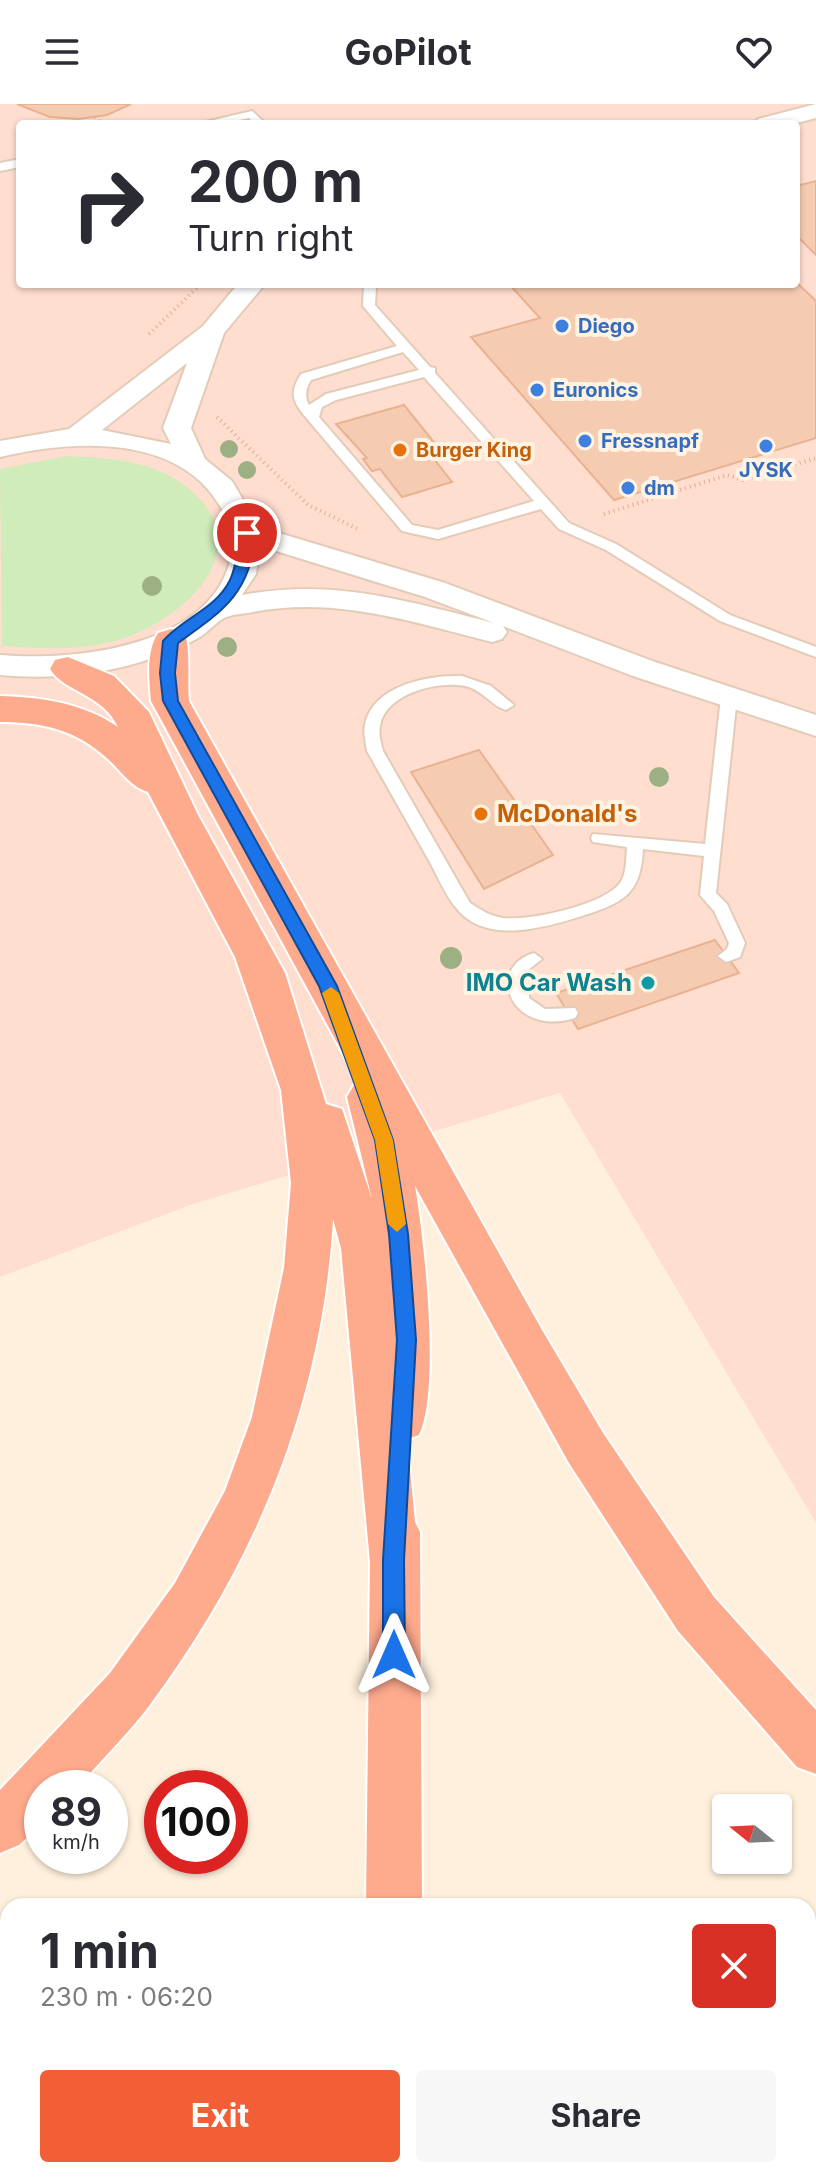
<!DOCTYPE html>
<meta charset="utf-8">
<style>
body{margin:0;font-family:Inter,sans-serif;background:#f7f7f7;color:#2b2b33;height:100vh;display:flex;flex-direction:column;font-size:30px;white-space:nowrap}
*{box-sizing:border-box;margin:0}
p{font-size:26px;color:#7c7c81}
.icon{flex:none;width:44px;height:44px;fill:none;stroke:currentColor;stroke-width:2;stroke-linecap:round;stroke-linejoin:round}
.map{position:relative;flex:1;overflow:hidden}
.sheet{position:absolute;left:0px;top:1794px;width:816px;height:280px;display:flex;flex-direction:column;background:#fff;border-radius:24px 24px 0 0;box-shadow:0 2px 6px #0004}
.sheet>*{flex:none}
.banner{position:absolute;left:16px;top:16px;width:784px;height:168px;border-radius:8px;box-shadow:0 2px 6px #0004;background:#fff;color:#2b2b33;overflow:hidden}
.needle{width:52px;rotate:288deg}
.buttons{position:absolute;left:712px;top:1690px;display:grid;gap:16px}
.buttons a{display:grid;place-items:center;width:80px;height:80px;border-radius:8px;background:#fff;box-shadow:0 2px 6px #0004;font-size:40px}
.speed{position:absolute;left:24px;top:1666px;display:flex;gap:16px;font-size:40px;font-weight:700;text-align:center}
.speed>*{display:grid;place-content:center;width:104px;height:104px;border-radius:50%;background:#fff;box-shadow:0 2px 6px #0004;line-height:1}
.speed small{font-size:20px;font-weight:400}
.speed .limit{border:12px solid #d22;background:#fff;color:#111}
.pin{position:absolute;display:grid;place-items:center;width:68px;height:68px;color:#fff;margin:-34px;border:4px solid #fff;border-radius:50%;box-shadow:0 2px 8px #0007}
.me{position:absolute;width:88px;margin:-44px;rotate:0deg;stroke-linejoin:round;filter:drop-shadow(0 0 6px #0008)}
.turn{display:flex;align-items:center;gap:28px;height:168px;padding:0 40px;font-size:36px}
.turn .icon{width:104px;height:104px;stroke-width:2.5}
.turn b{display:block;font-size:56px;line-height:68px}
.round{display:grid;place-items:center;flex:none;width:84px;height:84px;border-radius:8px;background:#f7f7f7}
.summary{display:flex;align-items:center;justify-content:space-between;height:136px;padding:0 40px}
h1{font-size:48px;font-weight:700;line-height:60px}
.cta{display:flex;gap:16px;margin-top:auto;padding:16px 40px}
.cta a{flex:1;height:92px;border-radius:8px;background:#f25f36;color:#fff;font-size:32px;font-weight:700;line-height:92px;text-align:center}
.cta a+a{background:#f7f7f7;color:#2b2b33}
header{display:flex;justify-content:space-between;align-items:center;height:104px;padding:0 40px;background:#fff;font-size:36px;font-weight:700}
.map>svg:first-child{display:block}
</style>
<header><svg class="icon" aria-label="menu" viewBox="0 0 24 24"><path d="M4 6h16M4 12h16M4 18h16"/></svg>GoPilot<svg class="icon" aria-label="heart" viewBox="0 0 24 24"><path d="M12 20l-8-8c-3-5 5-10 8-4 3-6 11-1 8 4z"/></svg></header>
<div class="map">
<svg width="816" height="2074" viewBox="0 0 816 2074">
<rect width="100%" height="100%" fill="#fef0dc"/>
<!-- commercial -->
<path fill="#ffddcf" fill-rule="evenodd" d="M 0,0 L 816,0 L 816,1419 L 560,989 L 190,1101 L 0,1173 ZM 20,20 L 796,20 L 796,180 L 20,180 Z"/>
<!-- green -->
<path fill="#cfecba" d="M 67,352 C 109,354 154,356 188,384 C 266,447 176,522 111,538 C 74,547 39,544 2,542 L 0,365 Z"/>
<!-- building -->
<g fill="#f5ccb2" stroke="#e9b291" stroke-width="2">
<polygon points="17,0 131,0 107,11 78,15 50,13"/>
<polygon points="816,77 816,151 796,131 796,82"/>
<polygon points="796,178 816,197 816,334 614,396 471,233 540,214 509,180"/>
<polygon points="404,301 445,352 434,355 452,378 402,393 380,365 372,367 363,355 367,354 336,320"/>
<polygon points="479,646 553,751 484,785 411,668"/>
<polygon points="715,836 739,869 578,925 556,889"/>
</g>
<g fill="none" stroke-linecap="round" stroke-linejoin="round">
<defs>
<g id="service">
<polygon points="252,7 266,20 254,20 249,14 220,20 197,20"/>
<polygon points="20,55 20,63 0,67 0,59"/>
<path d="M 364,180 L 380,180 L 376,183 L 375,201 L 430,263 L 435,264 L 435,269 L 569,419 L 616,440 L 730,511 L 816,543 L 816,553 L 720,517 L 606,446 L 559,425 L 541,405 L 438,435 L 402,427 L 303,310 C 291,295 291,286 301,270 L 397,242 L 363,202 ZM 403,248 L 419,266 L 326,290 L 309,301 C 304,292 306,284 311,276 ZM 424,273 L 534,397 L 438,426 L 412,421 L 319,313 L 322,303 L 336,296 Z"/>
<path d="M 462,572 L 491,582 L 514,601 L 506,606 C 492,602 484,588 469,583 C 441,575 385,589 380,622 C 378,630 381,639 383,647 L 470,799 C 481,806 490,812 503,814 C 530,817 604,801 620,779 C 627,769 626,754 627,743 L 593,738 L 591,734 L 593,730 L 705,740 L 721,593 L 724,589 L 734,589 L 737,593 L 716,789 L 727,800 L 745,839 L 740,853 L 726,858 L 718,852 L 727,845 L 729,839 L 714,807 L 700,791 L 704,752 L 643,745 C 641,785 628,797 591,809 C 554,821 489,843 458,806 C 445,792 437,770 427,753 C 407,718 387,682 367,647 C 366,639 363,629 365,621 C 373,581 428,571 462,572 Z"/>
<path d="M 534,849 L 542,855 L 528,866 L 529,894 L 545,905 L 575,904 L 578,909 L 575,914 C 511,934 484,864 534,849 Z"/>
</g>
<g id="minor">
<polygon points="816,0 816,14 793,20 754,20 758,15"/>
<path d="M 238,180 L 265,180 L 224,229 L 191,324 L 205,355 L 232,377 L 259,423 L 445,479 L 655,558 L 816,611 L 816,632 L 633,572 L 503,522 L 507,528 L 502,535 L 492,538 C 413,518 335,492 253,508 C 244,510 232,510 224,514 C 215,519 208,528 200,533 C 139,567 68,577 0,571 L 0,551 C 80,558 233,541 233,432 C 233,421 224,409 218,399 C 175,329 69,336 0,353 L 0,337 L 69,325 L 203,222 ZM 187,259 L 163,324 L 171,340 L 102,326 ZM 260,442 L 425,493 L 494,519 C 405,497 334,474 242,491 L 256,470 Z"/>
</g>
<g id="motorway">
<path d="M 171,525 L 184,529 C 191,540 187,579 189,597 L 542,1226 L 603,1329 L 714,1493 L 816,1606 L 816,1670 L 797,1663 L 678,1527 L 569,1359 L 415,1082 C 424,1135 441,1285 419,1331 L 407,1335 L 415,1418 L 420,1428 L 422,1802 L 366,1802 L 370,1458 L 341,1144 L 333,1115 C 322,1297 257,1457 149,1602 C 127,1631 100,1657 77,1684 L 42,1684 L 42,1720 L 19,1741 L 0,1749 L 0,1686 L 110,1569 L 175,1479 L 225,1387 L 252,1313 L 284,1164 L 291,1079 L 281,986 L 235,853 L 148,688 C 131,683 123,669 110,657 C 78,626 43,618 0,618 L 0,592 C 42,593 83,599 118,623 C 103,590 64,588 50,565 L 55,556 L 68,553 L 114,572 L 149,608 L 198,711 L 285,869 L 326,1000 L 342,1005 L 372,1095 L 347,993 L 354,981 L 359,979 L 151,597 C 149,575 146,548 158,529 Z"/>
<rect x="358" y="2066" width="60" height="8"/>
</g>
</defs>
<!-- service casing -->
<use href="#service" stroke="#e2ccb8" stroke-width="4"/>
<!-- minor casing -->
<use href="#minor" stroke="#e2ccb8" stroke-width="4"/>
<!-- motorway casing -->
<use href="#motorway" stroke="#fff" stroke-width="4"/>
<!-- path -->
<g stroke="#d9af96" stroke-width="4" stroke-dasharray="1 4" stroke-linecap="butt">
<polyline points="95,13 102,20"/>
<polyline points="149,230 201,180"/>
<polyline points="217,313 308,401 358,425"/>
<polyline points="604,410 727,371 743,376 816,354"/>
</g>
<!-- service -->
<use href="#service" fill="#fff" fill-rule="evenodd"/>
<!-- minor -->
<use href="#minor" fill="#fff" fill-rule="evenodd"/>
<!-- motorway -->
<use href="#motorway" fill="#feaa8d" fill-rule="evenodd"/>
</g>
<!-- trees -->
<g fill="#9db083">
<circle cx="229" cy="345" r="9"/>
<circle cx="247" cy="366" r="9"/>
<circle cx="152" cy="482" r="10"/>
<circle cx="227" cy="543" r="10"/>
<circle cx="659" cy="673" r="10"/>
<circle cx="451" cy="854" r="11"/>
</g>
<!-- route -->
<path fill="#1a73e8" stroke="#114b97" stroke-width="2" d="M 242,426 L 255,429 C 252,488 223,507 178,539 L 175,569 L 178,597 L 337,882 L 393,1036 L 408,1130 L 416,1236 L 404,1456 L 405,1551 L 401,1558 L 394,1561 L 386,1558 L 383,1551 L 383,1456 L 397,1236 L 389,1130 L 375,1036 L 319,882 L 163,597 L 160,569 L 163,537 C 183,514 216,505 230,476 C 238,459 236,442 242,426 Z"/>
<!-- slow -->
<polygon fill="#f59e0b" points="331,883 339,889 393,1036 406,1120 397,1128 388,1120 375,1036 322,889"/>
<!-- markers -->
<g fill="#3f7fe0" stroke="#fff4e4" stroke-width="3">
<circle cx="562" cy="222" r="8"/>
<circle cx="537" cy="286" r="8"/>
<circle cx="585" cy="337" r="8"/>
<circle cx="766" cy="342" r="8"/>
<circle cx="628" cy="384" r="8"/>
</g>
<g fill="#e8710a" stroke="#fff4e4" stroke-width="3">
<circle cx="400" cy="346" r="8"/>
<circle cx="481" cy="710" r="8"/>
</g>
<circle fill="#0f9aa8" stroke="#fff4e4" stroke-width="3" cx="648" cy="879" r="8"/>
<g text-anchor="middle" stroke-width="8" stroke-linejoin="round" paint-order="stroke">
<!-- far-shop labels -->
<g font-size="20" font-weight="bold" fill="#366cbe" stroke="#fff4e4" text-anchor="start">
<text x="578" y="229">Diego</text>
<text x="553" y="293">Euronics</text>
<text x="601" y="344">Fressnapf</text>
<text x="766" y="373" text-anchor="middle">JYSK</text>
<text x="644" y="391">dm</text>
</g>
<!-- far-food labels -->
<g font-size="20" font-weight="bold" fill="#c56008" stroke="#fff4e4" text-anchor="start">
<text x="416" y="353">Burger King</text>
</g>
<!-- food labels -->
<g font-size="24" font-weight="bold" fill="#c56008" stroke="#fff4e4" text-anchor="start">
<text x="497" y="718">McDonald's</text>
</g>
<!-- culture labels -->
<g font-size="24" font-weight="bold" fill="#0d838f" stroke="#fff4e4" text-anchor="end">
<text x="632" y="887">IMO Car Wash</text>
</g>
</g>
</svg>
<div class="buttons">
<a><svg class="needle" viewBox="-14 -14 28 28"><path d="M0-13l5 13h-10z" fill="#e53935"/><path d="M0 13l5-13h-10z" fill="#7c7c81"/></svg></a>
</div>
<div class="speed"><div>89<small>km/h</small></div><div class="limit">100</div></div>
<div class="pin" style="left:247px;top:429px;background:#d93025"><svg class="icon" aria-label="arrive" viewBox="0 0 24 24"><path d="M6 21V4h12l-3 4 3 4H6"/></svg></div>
<svg class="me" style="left:394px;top:1551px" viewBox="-20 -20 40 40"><path d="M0-17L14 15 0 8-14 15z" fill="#1a73e8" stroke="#fff" stroke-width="4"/></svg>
<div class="banner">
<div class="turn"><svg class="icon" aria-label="right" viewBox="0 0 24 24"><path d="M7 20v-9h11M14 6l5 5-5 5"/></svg><div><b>200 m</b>Turn right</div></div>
</div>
<section class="sheet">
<div class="summary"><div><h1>1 min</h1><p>230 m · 06:20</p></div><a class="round" style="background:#d93025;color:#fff"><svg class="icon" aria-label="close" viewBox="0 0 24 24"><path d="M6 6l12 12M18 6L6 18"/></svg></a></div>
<div class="cta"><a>Exit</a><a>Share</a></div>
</section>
</div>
